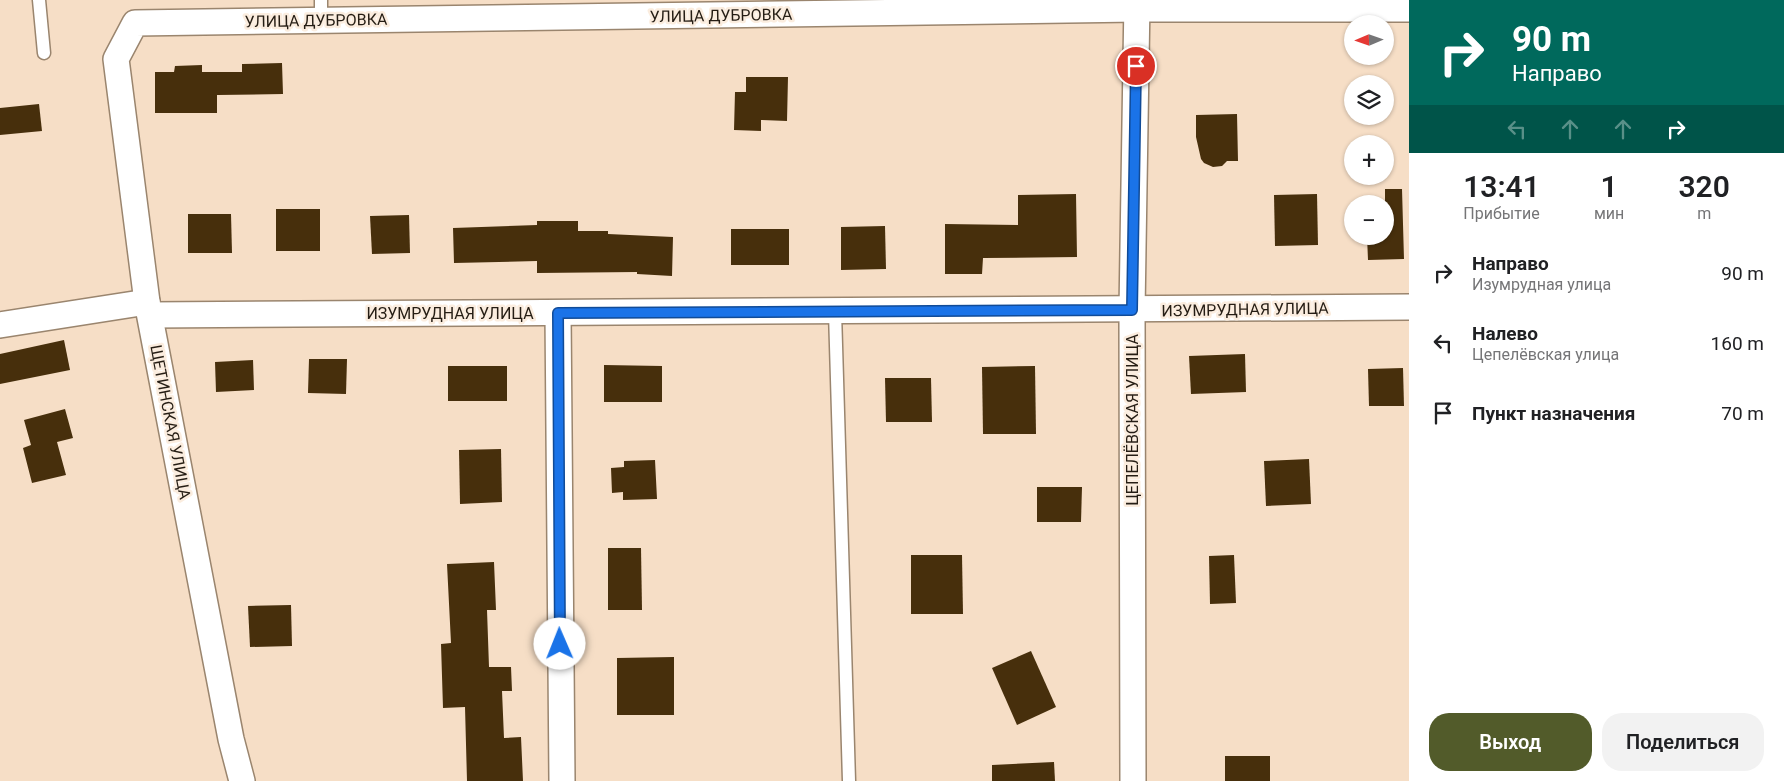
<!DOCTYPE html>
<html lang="ru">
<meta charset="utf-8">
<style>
body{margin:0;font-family:Roboto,sans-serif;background:#f2f2f2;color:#202124;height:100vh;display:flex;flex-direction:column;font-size:19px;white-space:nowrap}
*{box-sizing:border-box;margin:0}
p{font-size:16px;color:#757577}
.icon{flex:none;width:28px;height:28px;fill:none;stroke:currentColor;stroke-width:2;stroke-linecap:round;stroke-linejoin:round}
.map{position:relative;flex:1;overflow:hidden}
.details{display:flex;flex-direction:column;background:#fff;width:375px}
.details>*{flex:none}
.banner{background:#00695c;color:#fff;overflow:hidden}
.needle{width:32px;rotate:268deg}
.tools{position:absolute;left:1344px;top:15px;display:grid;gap:10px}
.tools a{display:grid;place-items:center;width:50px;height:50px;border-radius:50%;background:#fff;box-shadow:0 1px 4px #0004;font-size:25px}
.pin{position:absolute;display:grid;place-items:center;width:42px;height:42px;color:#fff;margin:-21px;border:2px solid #fff;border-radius:50%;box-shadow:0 1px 5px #0007}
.me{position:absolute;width:55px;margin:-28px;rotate:359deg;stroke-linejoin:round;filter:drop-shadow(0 0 4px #0008)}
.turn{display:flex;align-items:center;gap:18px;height:105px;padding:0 20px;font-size:22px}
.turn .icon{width:65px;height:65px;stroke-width:2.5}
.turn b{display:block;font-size:35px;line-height:42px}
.lanes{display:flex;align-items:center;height:48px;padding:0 20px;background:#0003;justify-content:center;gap:25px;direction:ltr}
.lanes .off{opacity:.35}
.eta{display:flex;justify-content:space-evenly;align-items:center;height:85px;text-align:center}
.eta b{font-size:30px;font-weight:600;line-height:35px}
.cta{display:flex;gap:10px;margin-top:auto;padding:10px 20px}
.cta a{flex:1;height:58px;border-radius:20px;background:#525b2a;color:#fff;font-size:20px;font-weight:600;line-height:58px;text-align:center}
.cta a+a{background:#f2f2f2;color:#202124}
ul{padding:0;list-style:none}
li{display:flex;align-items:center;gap:15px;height:70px;padding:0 20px}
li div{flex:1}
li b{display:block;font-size:19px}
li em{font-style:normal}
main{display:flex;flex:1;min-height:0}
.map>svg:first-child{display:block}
</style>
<main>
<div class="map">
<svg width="1409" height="781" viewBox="0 0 1409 781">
<rect width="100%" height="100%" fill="#f6dec6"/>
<!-- building -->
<g fill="#472f0c">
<polygon points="282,63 283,94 217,95 217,113 155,113 155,72 174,72 175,66 202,65 202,72 242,72 242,64"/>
<polygon points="746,77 788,77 787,121 761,120 761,131 734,130 735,92 746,92"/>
<polygon points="39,104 42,131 0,135 0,108"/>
<polygon points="1237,114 1238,161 1227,161 1222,166 1213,167 1204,163 1201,159 1196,137 1196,115"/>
<polygon points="1385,189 1402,189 1404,259 1368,260 1367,236 1385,236"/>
<polygon points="1076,194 1077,257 983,258 982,274 945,274 945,224 1018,225 1018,195"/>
<polygon points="1317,194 1318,245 1275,246 1274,195"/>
<rect x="276" y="209" width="44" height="42"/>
<polygon points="188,214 231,214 232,253 188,253"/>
<polygon points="409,215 410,253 372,254 370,216"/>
<polygon points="537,221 578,221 578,231 608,231 608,234 673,237 672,276 637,274 637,272 537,273 537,261 454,263 453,228 537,225"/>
<polygon points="885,226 886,269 841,270 841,227"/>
<rect x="731" y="229" width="58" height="36"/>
<polygon points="64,340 70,370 0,384 0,354"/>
<polygon points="1245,354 1246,392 1191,394 1189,356"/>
<polygon points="309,359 347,359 346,394 308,393"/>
<polygon points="253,360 254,390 216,392 215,362"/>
<polygon points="604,365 662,366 662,402 604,402"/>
<rect x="448" y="366" width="59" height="35"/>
<polygon points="1035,366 1036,434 983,434 982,367"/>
<polygon points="1403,368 1404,406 1369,406 1368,369"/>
<polygon points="885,378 931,378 932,422 886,422"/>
<polygon points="65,409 73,438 57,442 66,475 32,483 23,448 31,445 24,420"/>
<polygon points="501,449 502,502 460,504 459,450"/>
<polygon points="1309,459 1311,504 1266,506 1264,461"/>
<polygon points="655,460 657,499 623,500 623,492 612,493 611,468 624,467 624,461"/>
<polygon points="1037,487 1082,487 1081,522 1037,522"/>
<polygon points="608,548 641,548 642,610 608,610"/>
<polygon points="911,555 962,555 963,614 911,614"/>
<polygon points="1234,555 1236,603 1210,604 1209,556"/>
<polygon points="494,562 496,610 487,610 489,667 511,667 512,691 502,691 504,738 521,737 523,781 467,781 465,707 443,708 441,644 451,643 447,564"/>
<polygon points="291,605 292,646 250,647 248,606"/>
<polygon points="1031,651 1056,707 1017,725 992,668"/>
<polygon points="674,657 674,715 617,715 617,658"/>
<rect x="1225" y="756" width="45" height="25"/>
<polygon points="1054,762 1055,781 992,781 992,765"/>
</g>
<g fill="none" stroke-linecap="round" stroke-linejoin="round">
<defs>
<g id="service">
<polyline points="39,0 44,53"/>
<polyline points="321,0 321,20"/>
<polyline points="835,312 849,781"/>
</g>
<g id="minor">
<polyline points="558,313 562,781"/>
<polyline points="151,315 1409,307"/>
<polyline points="0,325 147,302"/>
<polyline points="242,781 231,739 147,302 116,59 135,23 1137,9 1409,9"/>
<polyline points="1133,781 1132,310 1137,0"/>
</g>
</defs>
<!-- service casing -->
<use href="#service" stroke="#9a856e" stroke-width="15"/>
<!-- minor casing -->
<use href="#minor" stroke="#9a856e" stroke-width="28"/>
<!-- service -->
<use href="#service" stroke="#fff" stroke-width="12"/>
<!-- minor -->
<use href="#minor" stroke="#fff" stroke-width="25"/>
</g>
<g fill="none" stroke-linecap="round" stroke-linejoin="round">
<defs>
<polyline id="route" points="560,644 558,313 1132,310 1136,66"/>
</defs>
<!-- route casing -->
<use href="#route" stroke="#114b97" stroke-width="12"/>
<!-- route -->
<use href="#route" stroke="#1a73e8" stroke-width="9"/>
</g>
<g text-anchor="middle" stroke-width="5" stroke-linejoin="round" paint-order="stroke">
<!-- street labels -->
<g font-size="16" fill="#251d14" stroke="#fbeddf">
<text transform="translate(721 15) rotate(-1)" y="6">УЛИЦА ДУБРОВКА</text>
<text transform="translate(316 20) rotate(-1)" y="6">УЛИЦА ДУБРОВКА</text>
<text transform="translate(1245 309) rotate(-1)" y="6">ИЗУМРУДНАЯ УЛИЦА</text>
<text x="450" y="319">ИЗУМРУДНАЯ УЛИЦА</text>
<text transform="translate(1132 420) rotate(-90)" y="6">ЦЕПЕЛЁВСКАЯ УЛИЦА</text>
<text transform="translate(171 422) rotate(79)" y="6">ЩЕТИНСКАЯ УЛИЦА</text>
</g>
</g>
</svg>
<div class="tools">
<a><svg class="needle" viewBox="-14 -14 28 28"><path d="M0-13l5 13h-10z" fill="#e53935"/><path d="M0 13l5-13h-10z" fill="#757577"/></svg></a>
<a><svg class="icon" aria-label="layers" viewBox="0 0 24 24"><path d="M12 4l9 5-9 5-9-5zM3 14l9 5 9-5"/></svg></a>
<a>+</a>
<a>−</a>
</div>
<div class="pin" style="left:1136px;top:66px;background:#d93025"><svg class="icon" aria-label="arrive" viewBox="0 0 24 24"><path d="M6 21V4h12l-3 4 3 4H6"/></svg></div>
<svg class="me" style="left:560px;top:644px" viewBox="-20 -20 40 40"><circle r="19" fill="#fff"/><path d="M0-13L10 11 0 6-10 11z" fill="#1a73e8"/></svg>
</div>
<section class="details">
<div class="banner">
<div class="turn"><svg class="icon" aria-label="right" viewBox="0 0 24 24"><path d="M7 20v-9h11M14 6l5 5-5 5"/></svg><div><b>90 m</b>Направо</div></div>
<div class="lanes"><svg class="icon off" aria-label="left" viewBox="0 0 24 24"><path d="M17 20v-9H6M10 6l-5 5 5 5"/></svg><svg class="icon off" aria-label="ahead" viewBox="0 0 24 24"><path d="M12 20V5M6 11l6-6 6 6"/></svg><svg class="icon off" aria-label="ahead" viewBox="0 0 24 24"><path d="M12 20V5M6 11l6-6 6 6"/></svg><svg class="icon" aria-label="right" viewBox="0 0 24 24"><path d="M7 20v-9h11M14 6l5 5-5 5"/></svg></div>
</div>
<div class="eta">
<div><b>13:41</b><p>Прибытие</p></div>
<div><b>1</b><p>мин</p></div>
<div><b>320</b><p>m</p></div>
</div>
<ul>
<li><svg class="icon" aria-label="right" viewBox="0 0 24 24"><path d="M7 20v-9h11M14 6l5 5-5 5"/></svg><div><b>Направо</b><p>Изумрудная улица</p></div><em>90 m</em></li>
<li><svg class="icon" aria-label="left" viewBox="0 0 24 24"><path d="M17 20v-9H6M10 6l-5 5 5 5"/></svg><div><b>Налево</b><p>Цепелёвская улица</p></div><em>160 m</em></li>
<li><svg class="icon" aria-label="arrive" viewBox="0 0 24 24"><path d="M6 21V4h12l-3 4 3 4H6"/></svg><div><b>Пункт назначения</b></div><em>70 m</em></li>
</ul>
<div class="cta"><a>Выход</a><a>Поделиться</a></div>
</section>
</main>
